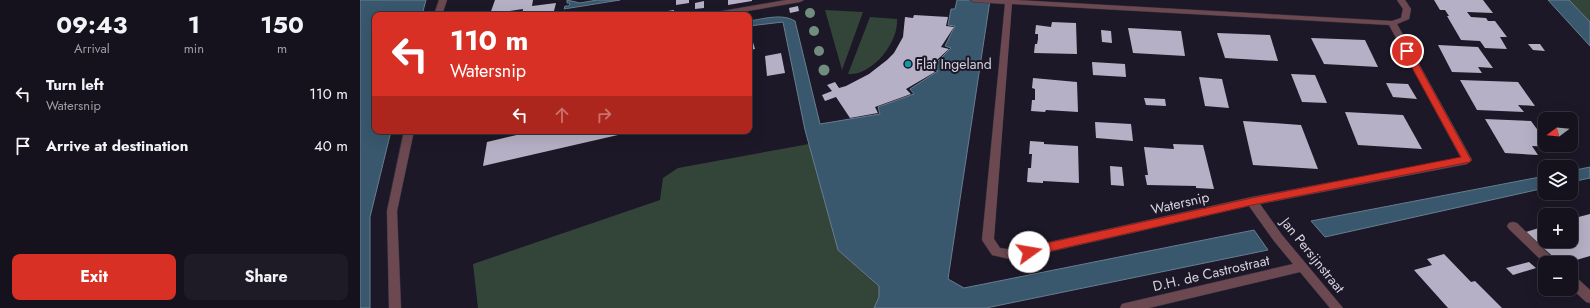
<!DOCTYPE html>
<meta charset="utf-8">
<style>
body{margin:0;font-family:Jost,sans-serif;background:#1e1b26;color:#f1f3f6;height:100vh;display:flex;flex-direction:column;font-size:15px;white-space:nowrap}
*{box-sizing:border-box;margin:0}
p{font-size:13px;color:#9d9ea4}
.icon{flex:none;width:22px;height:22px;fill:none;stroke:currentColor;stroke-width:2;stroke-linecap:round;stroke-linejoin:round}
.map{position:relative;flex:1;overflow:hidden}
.sheet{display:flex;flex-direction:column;background:#15121d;width:360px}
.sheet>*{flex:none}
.banner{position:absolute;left:12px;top:12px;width:380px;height:122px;border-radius:8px;box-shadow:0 4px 16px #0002,0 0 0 1px #34323b;background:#d93025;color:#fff;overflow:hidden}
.needle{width:26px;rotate:254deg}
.tools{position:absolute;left:1178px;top:112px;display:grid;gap:8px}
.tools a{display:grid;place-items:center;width:40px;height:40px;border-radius:8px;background:#15121d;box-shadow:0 4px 16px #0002,0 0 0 1px #34323b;font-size:20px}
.pin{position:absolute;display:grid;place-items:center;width:34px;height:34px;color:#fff;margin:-17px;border:2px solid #fff;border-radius:50%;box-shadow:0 1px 4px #0007}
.me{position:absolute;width:44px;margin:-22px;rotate:77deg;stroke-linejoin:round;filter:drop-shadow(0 0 3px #0008)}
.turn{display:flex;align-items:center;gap:14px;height:84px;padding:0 12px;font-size:18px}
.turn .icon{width:52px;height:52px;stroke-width:2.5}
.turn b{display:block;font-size:28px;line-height:34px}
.lanes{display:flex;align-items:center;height:38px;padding:0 12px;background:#0003;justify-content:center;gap:20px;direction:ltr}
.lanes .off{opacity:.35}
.eta{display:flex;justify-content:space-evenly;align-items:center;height:68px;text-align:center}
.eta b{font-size:24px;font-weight:700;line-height:28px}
.button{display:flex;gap:8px;margin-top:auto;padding:8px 12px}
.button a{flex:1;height:46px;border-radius:8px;background:#d93025;color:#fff;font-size:16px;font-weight:700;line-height:46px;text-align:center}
.button a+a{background:#1e1b26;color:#f1f3f6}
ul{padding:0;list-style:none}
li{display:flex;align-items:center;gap:12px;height:52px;padding:0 12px}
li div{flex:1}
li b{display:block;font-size:15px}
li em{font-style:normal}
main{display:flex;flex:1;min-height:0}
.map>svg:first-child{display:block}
</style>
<main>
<section class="sheet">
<div class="eta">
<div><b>09:43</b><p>Arrival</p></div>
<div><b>1</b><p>min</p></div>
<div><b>150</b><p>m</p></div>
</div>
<ul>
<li><svg class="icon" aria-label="left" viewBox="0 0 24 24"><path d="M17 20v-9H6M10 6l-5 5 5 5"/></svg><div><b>Turn left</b><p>Watersnip</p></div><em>110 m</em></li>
<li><svg class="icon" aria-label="arrive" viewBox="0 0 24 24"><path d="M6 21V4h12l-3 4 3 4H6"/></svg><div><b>Arrive at destination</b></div><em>40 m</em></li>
</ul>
<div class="button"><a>Exit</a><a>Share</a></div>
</section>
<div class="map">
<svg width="1230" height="308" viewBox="0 0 1230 308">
<rect width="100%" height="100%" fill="#1c1827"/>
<!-- green -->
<g fill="#334539">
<polygon points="1209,0 1230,0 1230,22"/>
<polygon points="465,10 503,12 482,70"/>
<path d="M 510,17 L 537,19 C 539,42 512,76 488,74 Z"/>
<polygon points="449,144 478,250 519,286 519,297 514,308 118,308 113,264 300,200 303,178 318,168"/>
</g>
<!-- water -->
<g fill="#39586d" stroke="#687d8f">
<polygon points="0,0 66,0 62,15 15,15 15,131 31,131 10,217 10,308 0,308"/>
<polygon points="207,0 220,3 237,0 260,0 204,9 205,6 209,6 210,3 207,3"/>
<path d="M 597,0 L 630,0 L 588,279 L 604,288 L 894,230 L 908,250 L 626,308 L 514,308 L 519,297 L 519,286 L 478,250 L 445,130 L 423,22 L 389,26 L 389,21 C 403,19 422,13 435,21 L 460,124 L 520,114 L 518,107 L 554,94 L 550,89 L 578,71 L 571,68 L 591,48 L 585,46 L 595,26 L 588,25 L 591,9 L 595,9 Z"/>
<polygon points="1188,0 1209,0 1230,22 1230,46"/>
<polygon points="1230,167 1230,178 1211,182 1211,171"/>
<polygon points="1185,176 1185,188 965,237 951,221"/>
</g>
<!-- building -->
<g fill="#b5b0c5">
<polygon points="135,0 173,0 172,6 196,3 193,15 162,15 163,9 130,14"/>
<polygon points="316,0 329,0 329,3 316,5"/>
<polygon points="368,0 392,0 392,1 368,5"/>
<polygon points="1074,0 1123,0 1133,13 1107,12 1111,17 1126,18 1128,21 1135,21 1147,37 1140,37 1147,49 1125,48 1120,41 1101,40 1087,16 1089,16 1085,10 1080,10"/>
<polygon points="344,1 344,8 335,9 335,3"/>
<polygon points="438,6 439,11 430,13 429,8"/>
<polygon points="314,10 314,15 302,15 302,12"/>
<polygon points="554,15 588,17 586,26 594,27 581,47 589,49 568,68 575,72 546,89 551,94 515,107 518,113 490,118 476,97 465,101 462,95 472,91 467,85 475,82 479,88 486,86 509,74 527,60 534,53 543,37 545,17 553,18"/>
<polygon points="692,22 716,23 717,54 674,53 675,44 677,44 678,39 678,34 675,34 676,25 691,27"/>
<polygon points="768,28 821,31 825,56 773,53"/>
<polygon points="389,29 395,49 389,50"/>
<polygon points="741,30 751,31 752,43 742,42"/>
<polygon points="857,33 910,35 918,61 865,58"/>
<polygon points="951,38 1005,40 1018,67 964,64"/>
<polygon points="1168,44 1180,44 1185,51 1173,50"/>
<polygon points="1078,45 1118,47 1133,68 1118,67 1122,73 1092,72"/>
<polygon points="421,53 425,73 407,76 405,56"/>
<polygon points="732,62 765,64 766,77 733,75"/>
<polygon points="931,74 955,75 967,103 942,102"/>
<polygon points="839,77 862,79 869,108 845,106"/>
<polygon points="673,78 717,82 718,112 686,110 685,112 671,111 672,100 675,100 675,89 672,88"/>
<polygon points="1100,80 1158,82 1175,106 1158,105 1164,112 1117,110"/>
<polygon points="1026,83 1048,84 1057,99 1033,97"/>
<polygon points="784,98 805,99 806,106 786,105"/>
<polygon points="985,112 1043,115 1062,149 998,145"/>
<polygon points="1125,119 1171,121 1185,140 1185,145 1188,145 1190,147 1172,146 1178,155 1145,153"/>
<polygon points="883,121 941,125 958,169 893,165"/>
<polygon points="735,122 771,124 773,141 736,138"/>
<polygon points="174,131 271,131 271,132 123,166 127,142"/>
<polygon points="670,141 684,142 684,144 718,146 719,183 683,181 683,183 667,182 668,168 671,168 672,154 669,154"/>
<polygon points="813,144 843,145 854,189 836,188 836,186 787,185 785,175 788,175 784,147 814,149"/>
<polygon points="750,166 762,167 764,186 751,185"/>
<polygon points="1230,214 1230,256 1206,263 1200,263 1166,232 1185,226 1185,241 1211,241 1211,219"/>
<polygon points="1084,254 1111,282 1115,281 1142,308 1088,308 1054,270 1072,265 1067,259"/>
<polygon points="1169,262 1176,268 1153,275 1146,268"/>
</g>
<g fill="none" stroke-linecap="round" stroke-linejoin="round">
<defs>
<g id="street">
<polygon points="79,0 87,0 82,15 74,15"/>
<polygon points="426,0 444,0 440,2 365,15 347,15 351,13"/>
<path d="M 610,0 L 656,0 L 1032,21 L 1041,18 L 1043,9 L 1037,0 L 1045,0 L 1051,9 L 1049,19 L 1037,24 L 1112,160 L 1107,164 L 900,204 L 922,235 L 983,308 L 970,308 L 940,272 L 789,308 L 760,308 L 762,304 L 766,303 L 933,264 L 914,241 L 889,206 L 654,260 L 632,255 L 622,240 L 645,4 L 614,2 ZM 652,4 L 1029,25 L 1101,158 L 892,197 L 654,250 L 640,248 L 634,239 Z"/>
<polygon points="44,131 54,131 37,211 41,308 29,308 27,211"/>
<polygon points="1153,222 1157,223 1198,263 1185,264 1149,229 1147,226 1149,223"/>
<polygon points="1211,275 1215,276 1230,290 1230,303 1226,302 1211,288"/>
</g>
</defs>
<!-- street casing -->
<use href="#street" stroke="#363241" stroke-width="1"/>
<!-- street -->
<use href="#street" fill="#6c4950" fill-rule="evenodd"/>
</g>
<!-- trees -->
<g fill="#708d7e">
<circle cx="450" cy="13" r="5"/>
<circle cx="454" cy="31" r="5"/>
<circle cx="459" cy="51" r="5"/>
<circle cx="464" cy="70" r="5.5"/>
</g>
<!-- route -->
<polygon fill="#d93025" stroke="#8d1f18" points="1047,48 1051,51 1111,160 1110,162 892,205 669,256 665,254 664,252 665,249 669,247 892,198 1101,157 1043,51"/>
<!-- markers -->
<circle fill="#0f9aa8" stroke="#1c1827" stroke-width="1.5" cx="548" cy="64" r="4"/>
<g text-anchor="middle" stroke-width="4" stroke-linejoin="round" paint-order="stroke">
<!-- poi labels -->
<g font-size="14" fill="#d5d3de" stroke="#1c1827" text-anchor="start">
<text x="556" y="69">Flat Ingeland</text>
</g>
<!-- street labels -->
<g font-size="14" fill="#d5d3de" stroke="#1c1827">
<text transform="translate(820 203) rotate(-13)" y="5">Watersnip</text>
<text transform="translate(953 255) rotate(51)" y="5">Jan Persijnstraat</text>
<text transform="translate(851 273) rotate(-13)" y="5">D.H. de Castrostraat</text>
</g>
</g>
</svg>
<div class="tools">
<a><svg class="needle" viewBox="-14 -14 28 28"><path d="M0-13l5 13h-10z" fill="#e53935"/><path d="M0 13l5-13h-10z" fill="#9d9ea4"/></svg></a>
<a><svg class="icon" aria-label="layers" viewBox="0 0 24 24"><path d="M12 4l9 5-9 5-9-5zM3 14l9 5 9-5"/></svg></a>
<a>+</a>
<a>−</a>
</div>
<div class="pin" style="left:1047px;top:51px;background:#d93025"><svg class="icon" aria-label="arrive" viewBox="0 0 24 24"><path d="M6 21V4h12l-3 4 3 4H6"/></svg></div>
<svg class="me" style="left:669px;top:252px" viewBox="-20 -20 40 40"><circle r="19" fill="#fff"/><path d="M0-13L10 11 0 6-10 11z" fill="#d93025"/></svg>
<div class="banner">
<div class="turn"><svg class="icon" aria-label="left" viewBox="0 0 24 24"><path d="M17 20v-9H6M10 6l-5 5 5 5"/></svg><div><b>110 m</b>Watersnip</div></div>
<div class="lanes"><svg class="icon" aria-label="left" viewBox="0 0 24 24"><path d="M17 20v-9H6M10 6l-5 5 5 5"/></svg><svg class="icon off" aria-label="ahead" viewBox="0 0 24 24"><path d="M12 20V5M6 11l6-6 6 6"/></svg><svg class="icon off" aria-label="right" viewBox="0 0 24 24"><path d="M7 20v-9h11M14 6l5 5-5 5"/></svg></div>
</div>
</div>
</main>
